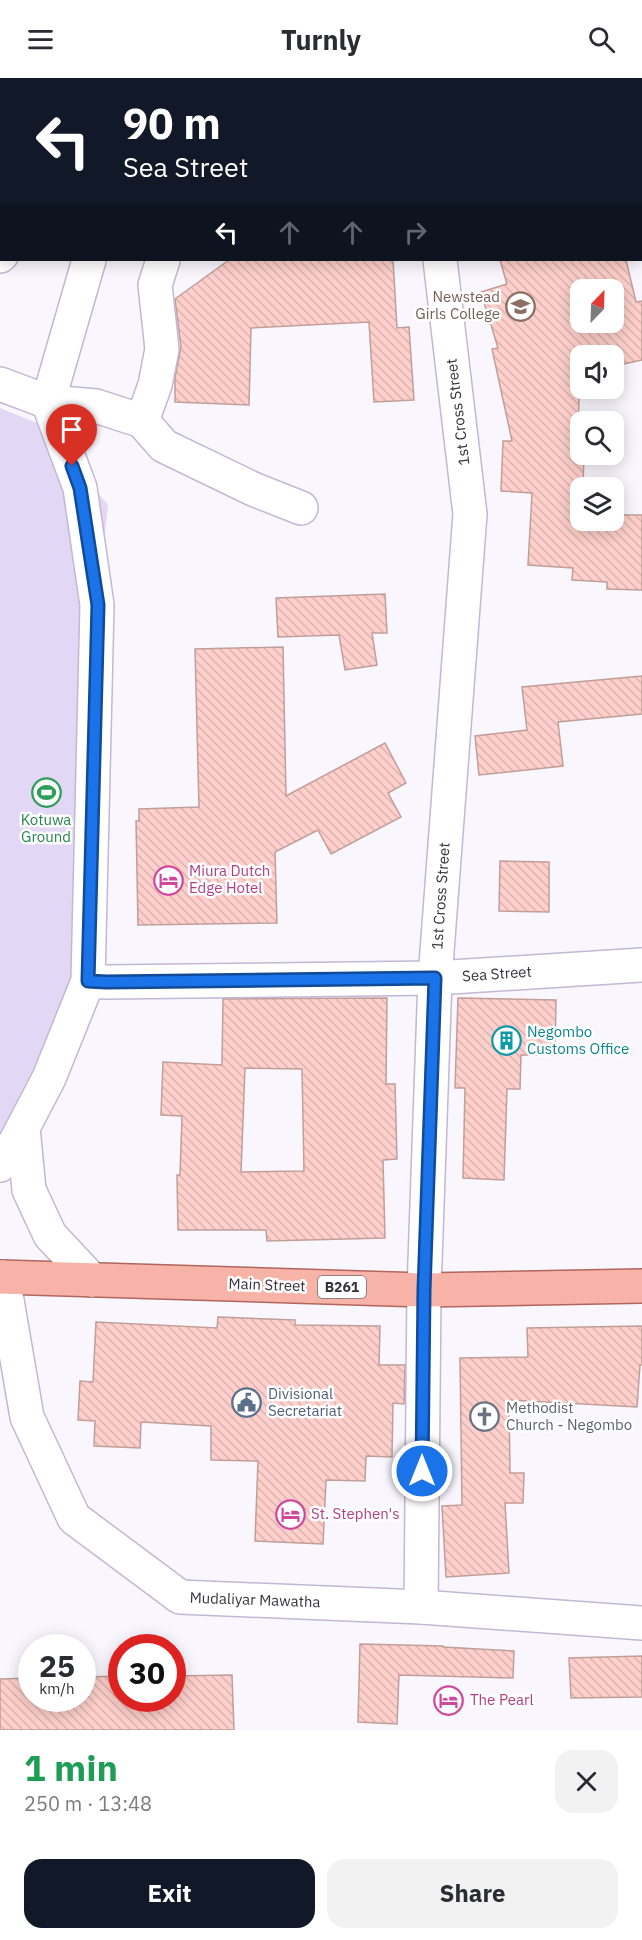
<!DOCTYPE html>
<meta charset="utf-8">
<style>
body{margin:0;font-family:"IBM Plex Sans",sans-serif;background:#f2f2f3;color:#2b2b33;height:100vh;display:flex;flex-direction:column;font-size:22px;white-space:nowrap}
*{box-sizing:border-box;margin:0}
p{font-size:20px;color:#7c7c81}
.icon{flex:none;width:33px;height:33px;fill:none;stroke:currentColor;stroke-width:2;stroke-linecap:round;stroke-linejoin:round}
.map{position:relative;height:1652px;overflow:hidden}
.details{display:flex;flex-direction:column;background:#fff;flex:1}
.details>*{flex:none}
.top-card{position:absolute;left:0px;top:0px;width:642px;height:183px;box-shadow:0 3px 15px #0003;background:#111827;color:#fff;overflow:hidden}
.needle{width:39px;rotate:23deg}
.buttons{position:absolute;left:570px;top:201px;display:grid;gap:12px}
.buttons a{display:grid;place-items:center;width:54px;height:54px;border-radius:12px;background:#fff;box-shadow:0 3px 15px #0003;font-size:30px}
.speed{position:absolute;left:18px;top:1556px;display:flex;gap:12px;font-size:30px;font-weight:700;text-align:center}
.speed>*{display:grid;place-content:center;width:78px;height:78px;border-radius:50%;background:#fff;box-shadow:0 3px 15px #0003;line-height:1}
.speed small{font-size:15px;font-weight:400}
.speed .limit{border:9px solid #d22;background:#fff;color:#111}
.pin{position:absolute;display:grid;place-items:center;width:51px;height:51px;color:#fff;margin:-62px -26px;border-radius:50% 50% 50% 0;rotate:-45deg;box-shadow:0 0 6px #0007}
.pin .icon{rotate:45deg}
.me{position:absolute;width:66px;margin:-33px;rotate:0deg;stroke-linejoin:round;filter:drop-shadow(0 0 4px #0008)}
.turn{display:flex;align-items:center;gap:21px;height:126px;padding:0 24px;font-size:27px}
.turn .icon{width:78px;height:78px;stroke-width:2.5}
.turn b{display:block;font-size:42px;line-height:51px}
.lanes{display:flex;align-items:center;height:57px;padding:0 24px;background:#0003;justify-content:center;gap:30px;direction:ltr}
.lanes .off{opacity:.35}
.round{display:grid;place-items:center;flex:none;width:63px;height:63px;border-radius:18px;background:#f2f2f3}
.head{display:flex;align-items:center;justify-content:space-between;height:102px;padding:0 24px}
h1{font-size:36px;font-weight:700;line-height:45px;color:#1e9e55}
.primary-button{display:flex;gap:12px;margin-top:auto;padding:12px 24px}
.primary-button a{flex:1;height:69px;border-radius:18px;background:#111827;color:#fff;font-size:24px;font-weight:700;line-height:69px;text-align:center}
.primary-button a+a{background:#f2f2f3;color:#2b2b33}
header{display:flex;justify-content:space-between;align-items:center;height:78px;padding:0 24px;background:#fff;font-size:27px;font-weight:700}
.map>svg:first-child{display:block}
</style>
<header><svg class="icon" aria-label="menu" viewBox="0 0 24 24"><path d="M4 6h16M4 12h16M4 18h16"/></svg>Turnly<svg class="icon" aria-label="search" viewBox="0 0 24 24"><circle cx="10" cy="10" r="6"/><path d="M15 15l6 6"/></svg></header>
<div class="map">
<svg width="642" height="1652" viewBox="0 0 642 1652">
<defs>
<pattern id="building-back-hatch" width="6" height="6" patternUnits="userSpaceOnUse" patternTransform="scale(1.5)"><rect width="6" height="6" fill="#ffd0cb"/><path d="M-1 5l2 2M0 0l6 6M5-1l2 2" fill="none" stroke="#dbb3af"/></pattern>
</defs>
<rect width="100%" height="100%" fill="#f9f7fd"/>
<!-- park -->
<polygon fill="#e2d7f4" points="0,330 42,347 108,427 97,527 88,903 0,1087"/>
<!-- building -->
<g fill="url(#building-back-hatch)" stroke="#c19e9a" stroke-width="1.5" fill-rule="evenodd">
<polygon points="229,182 393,182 397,250 409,249 414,322 374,324 369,244 251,250 249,327 175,324 175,300 181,269 175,221"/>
<path d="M 500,182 L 626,182 L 636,224 L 642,223 L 642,282 L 614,288 L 614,278 L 580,278 L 578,365 L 580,365 L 580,376 L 584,376 L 583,410 L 580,410 L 580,442 L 614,442 L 614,437 L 642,437 L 642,512 L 607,511 L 607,504 L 572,502 L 573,490 L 528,487 L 532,415 L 501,413 L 503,363 L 512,363 L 492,271 L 498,270 L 481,214 L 507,206 ZM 580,212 L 614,212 L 614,244 L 580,244 Z"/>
<polygon points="385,516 387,555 372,555 377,587 345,592 339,557 278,559 276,520"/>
<polygon points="283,569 286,718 385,665 406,705 388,715 401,739 331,776 318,752 275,774 277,845 138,847 136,743 139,743 139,731 199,729 195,571"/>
<polygon points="642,598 642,636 558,644 563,688 479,697 475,658 527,652 522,609"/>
<polygon points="500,783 549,784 549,834 499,833"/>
<path d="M 387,920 L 386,1006 L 395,1006 L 397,1081 L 383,1082 L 385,1160 L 267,1163 L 266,1152 L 178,1152 L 177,1097 L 180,1097 L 182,1038 L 161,1037 L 163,984 L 222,987 L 223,921 ZM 245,990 L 302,991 L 304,1093 L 241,1094 Z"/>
<polygon points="458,920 556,922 555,977 521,977 520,1011 507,1011 504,1102 463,1100 465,1010 455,1010"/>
<polygon points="218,1239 295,1242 295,1247 380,1248 379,1287 405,1287 404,1326 393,1325 392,1379 366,1378 365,1403 326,1402 323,1466 255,1463 258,1383 211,1382 211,1348 141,1344 140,1370 94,1368 95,1343 78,1342 80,1303 93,1304 96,1244 217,1250"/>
<polygon points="642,1248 642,1287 640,1287 637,1329 509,1322 510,1395 524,1395 523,1425 505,1425 509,1495 446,1499 442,1428 462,1427 460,1280 528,1279 527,1250"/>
<polygon points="360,1566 443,1568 443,1569 514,1573 513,1600 399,1597 397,1646 358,1644"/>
<polygon points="642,1578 642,1619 571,1620 569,1580"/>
<polygon points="232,1597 234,1652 0,1652 0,1601 32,1600 32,1620 82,1620 82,1599 122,1598 122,1620 172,1620 172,1598"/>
</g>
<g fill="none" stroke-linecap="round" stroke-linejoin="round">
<defs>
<g id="minor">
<polyline points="419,0 419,2"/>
<polyline points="268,2 271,0"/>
<polyline points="0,178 2,176"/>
<polyline points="0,306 48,324 96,328 142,343 164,368 253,411 301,430"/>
<polyline points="142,343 155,307 162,271 155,207 163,182"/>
<polyline points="88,903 106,904 435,900 642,887"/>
<polyline points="23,1050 29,1112 50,1157 92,1202"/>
<polyline points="0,1087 16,1063 49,1000 88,903 97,527 80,410 48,324 89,182"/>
<polyline points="3,1199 27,1339 74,1440 180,1519 421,1529 642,1545"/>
<polyline points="421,1529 424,1212 435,900 470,436 440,182"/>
</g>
<polyline id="major" points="0,1199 424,1212 642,1208"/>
</defs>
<!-- minor casing -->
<use href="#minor" stroke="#c2b7d4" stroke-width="36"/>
<!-- major casing -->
<use href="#major" stroke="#b1655e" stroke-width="36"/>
<!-- minor -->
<use href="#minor" stroke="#fff" stroke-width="33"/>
<!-- major -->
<use href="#major" stroke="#f8b3a9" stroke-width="33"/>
</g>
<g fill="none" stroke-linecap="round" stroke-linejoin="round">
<defs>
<polyline id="route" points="72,388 80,410 98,527 88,903 106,904 435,900 424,1212 422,1393"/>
</defs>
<!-- route casing -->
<use href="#route" stroke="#114b97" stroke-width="15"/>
<!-- route -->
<use href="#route" stroke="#1a73e8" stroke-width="10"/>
</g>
<!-- icons -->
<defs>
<symbol id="school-ring" viewBox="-11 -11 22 22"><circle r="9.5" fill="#fff" stroke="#8d6e63" stroke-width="1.5"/><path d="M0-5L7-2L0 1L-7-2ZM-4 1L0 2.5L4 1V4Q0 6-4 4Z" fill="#8d6e63"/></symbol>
<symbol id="stadium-ring" viewBox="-11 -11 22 22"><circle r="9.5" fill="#fff" stroke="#2e9e5b" stroke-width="1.5"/><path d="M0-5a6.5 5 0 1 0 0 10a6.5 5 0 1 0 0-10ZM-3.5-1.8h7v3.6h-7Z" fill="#2e9e5b"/></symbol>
<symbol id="hotel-ring" viewBox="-11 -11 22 22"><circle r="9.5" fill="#fff" stroke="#d1479c" stroke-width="1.5"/><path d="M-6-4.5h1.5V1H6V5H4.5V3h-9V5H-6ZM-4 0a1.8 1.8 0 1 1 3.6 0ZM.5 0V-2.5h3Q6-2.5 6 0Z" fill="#d1479c"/></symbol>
<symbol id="building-ring" viewBox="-11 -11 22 22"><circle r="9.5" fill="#fff" stroke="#0f9aa8" stroke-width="1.5"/><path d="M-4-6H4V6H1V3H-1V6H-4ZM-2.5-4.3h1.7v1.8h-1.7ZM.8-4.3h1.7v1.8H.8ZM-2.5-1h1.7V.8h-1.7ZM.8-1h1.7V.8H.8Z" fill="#0f9aa8"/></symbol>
<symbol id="civic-ring" viewBox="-11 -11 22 22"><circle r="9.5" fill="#fff" stroke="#5c6f8a" stroke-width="1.5"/><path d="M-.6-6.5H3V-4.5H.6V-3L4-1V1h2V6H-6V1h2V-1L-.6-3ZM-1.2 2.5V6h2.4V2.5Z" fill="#5c6f8a"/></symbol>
<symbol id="church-ring" viewBox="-11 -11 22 22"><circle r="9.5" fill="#fff" stroke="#6b7280" stroke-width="1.5"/><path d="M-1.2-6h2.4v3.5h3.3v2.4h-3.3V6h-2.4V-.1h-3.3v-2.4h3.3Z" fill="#6b7280"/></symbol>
</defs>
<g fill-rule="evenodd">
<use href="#school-ring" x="504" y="212" width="33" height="33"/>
<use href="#stadium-ring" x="30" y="698" width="33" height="33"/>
<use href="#hotel-ring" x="152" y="786" width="33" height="33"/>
<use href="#building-ring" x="490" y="946" width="33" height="33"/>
<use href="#civic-ring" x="230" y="1308" width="33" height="33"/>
<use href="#church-ring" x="468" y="1322" width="33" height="33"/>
<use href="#hotel-ring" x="274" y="1420" width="33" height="33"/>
<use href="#hotel-ring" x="432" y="1606" width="33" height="33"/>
</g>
<g text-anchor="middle" stroke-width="5" stroke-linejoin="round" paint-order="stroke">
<!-- shield labels -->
<rect fill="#fff" stroke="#727077" stroke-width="1.5" x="318" y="1198" width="48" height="22" rx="4.5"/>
<g font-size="14" font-weight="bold" fill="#36323d">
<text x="342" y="1214">B261</text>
</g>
<!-- education labels -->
<g font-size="15" fill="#785e54" stroke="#fff" text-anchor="end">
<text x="500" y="224">Newstead<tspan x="500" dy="17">Girls College</tspan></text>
</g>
<!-- street labels -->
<g font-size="15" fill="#36323d" stroke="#fff">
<text transform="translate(458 334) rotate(-97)" y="5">1st Cross Street</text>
<text transform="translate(441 818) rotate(-86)" y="5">1st Cross Street</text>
<text transform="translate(497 896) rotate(-4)" y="5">Sea Street</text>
<text transform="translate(267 1207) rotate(2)" y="5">Main Street</text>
<text transform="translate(255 1522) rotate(2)" y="5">Mudaliyar Mawatha</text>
</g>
<!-- leisure labels -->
<g font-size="15" fill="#27864d" stroke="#fff">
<text x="46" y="747">Kotuwa<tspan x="46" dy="17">Ground</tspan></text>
</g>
<!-- hotel labels -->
<g font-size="15" fill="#b23c85" stroke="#fff" text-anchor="start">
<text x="189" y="798">Miura Dutch<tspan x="189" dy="17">Edge Hotel</tspan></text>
<text x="311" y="1441">St. Stephen's</text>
<text x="470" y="1627">The Pearl</text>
</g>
<!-- culture labels -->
<g font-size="15" fill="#0d838f" stroke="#fff" text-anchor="start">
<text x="527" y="959">Negombo<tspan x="527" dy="17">Customs Office</tspan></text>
</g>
<!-- service labels -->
<g font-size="15" fill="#4e5e75" stroke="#fff" text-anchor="start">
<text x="268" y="1321">Divisional<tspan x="268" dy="17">Secretariat</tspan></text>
</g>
<!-- worship labels -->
<g font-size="15" fill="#5b616d" stroke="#fff" text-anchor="start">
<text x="506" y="1335">Methodist<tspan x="506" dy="17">Church - Negombo</tspan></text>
</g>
</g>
</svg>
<div class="buttons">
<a><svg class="needle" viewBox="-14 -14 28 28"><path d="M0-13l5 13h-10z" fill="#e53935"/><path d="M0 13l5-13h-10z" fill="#7c7c81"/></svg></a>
<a><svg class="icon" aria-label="sound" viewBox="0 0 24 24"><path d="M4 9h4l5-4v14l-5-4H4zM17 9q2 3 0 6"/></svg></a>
<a><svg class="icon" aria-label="search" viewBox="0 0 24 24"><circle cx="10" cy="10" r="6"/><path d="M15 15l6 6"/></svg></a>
<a><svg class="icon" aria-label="layers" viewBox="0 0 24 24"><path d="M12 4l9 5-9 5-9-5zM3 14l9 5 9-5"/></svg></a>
</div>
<div class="speed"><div>25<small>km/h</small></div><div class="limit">30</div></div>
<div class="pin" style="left:72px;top:388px;background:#d93025"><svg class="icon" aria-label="arrive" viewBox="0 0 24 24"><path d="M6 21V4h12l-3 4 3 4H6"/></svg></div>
<svg class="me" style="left:422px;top:1393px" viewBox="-20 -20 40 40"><circle r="17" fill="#1a73e8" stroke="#fff" stroke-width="3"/><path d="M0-11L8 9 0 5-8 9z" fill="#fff"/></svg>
<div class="top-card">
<div class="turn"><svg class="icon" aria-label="left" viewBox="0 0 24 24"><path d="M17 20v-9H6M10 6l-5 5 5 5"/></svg><div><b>90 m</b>Sea Street</div></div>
<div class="lanes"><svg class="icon" aria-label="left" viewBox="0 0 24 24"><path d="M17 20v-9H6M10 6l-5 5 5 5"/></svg><svg class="icon off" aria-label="ahead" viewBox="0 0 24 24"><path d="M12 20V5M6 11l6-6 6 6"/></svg><svg class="icon off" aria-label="ahead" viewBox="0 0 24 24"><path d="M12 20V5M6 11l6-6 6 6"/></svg><svg class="icon off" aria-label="right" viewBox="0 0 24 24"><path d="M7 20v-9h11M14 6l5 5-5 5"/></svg></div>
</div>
</div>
<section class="details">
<div class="head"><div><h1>1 min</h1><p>250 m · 13:48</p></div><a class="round"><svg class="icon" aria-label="close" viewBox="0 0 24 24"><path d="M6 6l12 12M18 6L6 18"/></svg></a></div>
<div class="primary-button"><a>Exit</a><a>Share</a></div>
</section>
